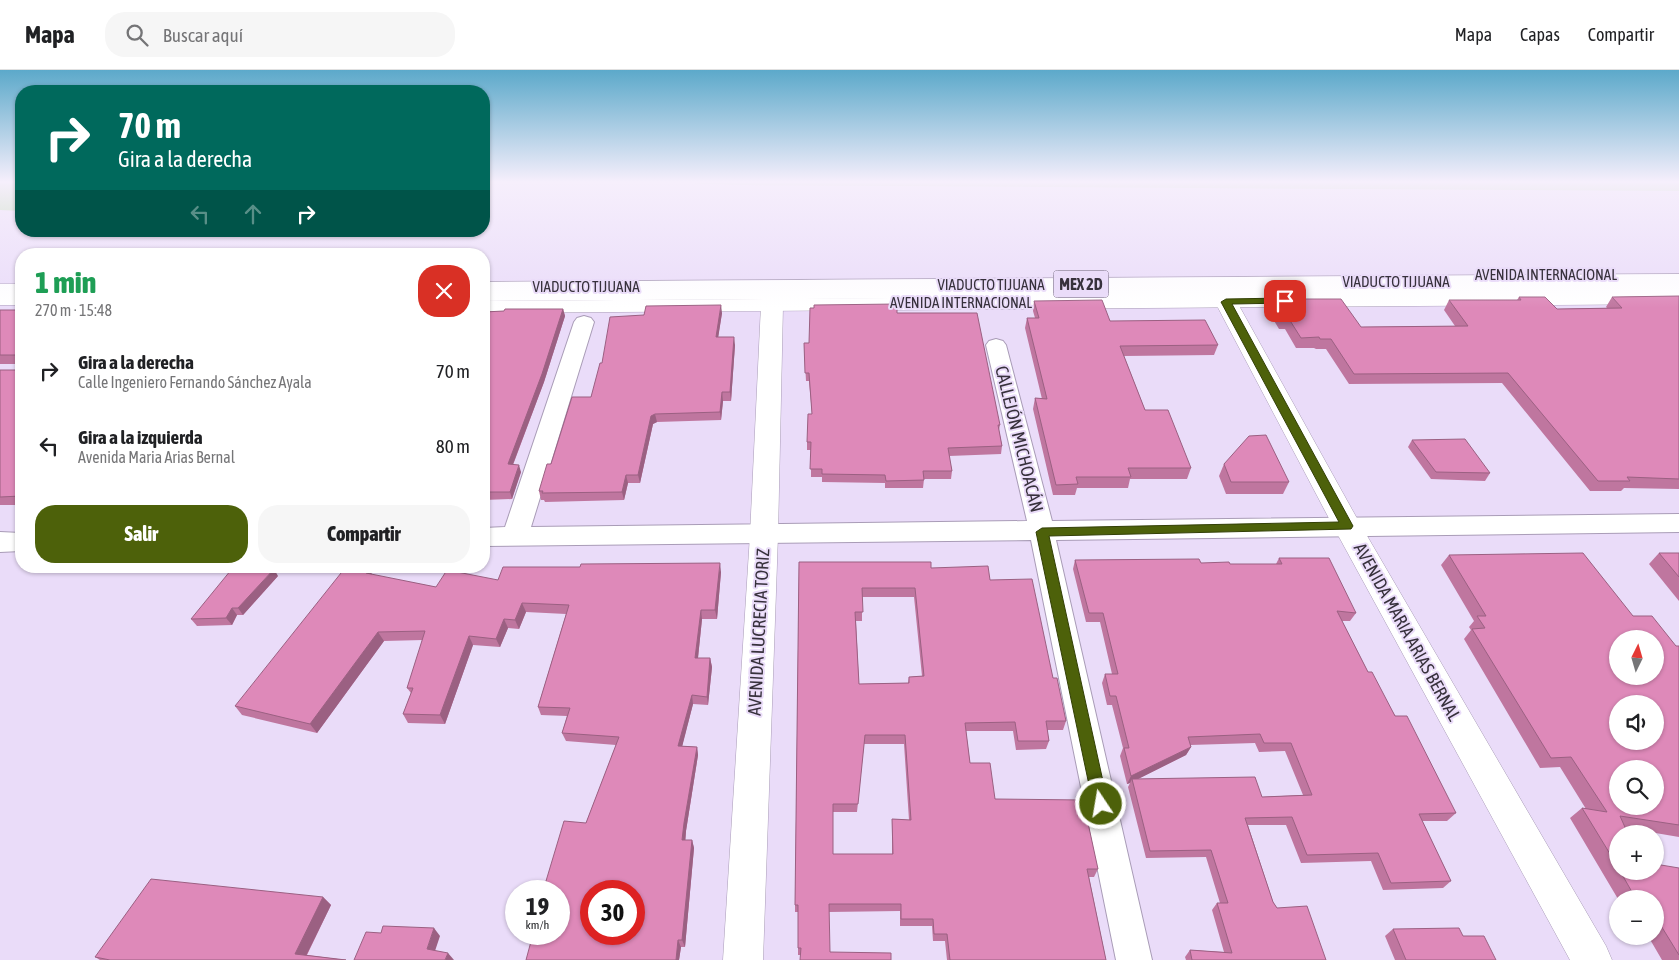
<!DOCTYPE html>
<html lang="es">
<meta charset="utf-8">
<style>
body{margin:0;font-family:"Asap Condensed",sans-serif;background:#f6f6f6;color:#202124;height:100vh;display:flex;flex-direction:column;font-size:19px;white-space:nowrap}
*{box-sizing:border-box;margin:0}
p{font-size:16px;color:#757577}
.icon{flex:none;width:28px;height:28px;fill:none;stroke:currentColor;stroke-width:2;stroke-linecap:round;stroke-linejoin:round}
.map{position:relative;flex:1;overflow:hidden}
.drawer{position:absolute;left:15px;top:178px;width:475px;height:325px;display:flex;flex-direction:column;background:#fff;border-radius:20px;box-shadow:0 1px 4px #0004}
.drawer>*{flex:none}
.top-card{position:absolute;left:15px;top:15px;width:475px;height:152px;border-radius:20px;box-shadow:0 1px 4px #0004;background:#00695c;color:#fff;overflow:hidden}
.needle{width:32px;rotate:5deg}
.controls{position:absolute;left:1609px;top:560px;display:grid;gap:10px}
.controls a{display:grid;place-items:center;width:55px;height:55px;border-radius:50%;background:#fff;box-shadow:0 1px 4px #0004;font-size:25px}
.speed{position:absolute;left:505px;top:810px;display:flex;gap:10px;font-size:25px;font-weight:700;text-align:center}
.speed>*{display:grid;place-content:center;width:65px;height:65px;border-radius:50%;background:#fff;box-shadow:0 1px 4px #0004;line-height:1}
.speed small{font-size:12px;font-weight:400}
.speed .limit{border:8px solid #d22;background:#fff;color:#111}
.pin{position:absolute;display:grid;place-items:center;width:42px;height:42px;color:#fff;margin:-21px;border-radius:10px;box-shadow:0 2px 8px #0006}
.me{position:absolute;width:55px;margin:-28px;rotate:348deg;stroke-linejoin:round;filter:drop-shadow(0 0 4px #0008)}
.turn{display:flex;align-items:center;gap:18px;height:105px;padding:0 20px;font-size:22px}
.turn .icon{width:65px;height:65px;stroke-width:2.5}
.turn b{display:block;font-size:35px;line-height:42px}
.lanes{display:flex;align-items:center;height:48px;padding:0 20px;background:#0003;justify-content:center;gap:25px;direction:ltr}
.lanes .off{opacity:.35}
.round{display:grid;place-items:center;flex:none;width:52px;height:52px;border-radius:20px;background:#f6f6f6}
.headline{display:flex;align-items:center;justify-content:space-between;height:85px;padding:0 20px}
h1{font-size:30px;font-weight:800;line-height:38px;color:#1e9e55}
.cta{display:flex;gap:10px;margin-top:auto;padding:10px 20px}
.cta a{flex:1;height:58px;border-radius:20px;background:#4d610a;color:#fff;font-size:20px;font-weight:800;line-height:58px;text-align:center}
.cta a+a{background:#f6f6f6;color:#202124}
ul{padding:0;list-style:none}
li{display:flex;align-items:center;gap:15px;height:75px;padding:0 20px}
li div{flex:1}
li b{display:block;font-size:19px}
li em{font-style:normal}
header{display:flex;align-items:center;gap:30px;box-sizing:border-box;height:70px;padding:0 25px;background:#fff;border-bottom:1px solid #e0e0e0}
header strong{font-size:24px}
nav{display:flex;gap:28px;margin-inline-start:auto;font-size:18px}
.search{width:350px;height:45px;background:#f6f6f6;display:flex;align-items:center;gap:12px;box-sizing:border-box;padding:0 18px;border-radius:20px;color:#757577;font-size:19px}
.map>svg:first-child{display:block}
</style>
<header>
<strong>Mapa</strong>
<div class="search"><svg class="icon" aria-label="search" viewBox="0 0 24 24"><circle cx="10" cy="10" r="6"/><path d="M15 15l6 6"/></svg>Buscar aquí</div>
<nav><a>Mapa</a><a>Capas</a><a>Compartir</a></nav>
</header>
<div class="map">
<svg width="1679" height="890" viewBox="0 0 1679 890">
<rect width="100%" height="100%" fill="#eadcf9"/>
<!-- green -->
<g fill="#b2d69e">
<polygon points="0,113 21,113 21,141 0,140"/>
<polygon points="685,113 1679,113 1679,121 741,115"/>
</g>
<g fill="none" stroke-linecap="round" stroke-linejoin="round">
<defs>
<g id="minor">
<polygon points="584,246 591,248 594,252 531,457 1027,451 986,275 989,271 996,269 1003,271 1006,275 1052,451 1679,444 1679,462 1056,470 1152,890 1116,890 1031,470 484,476 484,458 505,457 574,252 577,248"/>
<polygon points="0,462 21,463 21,481 0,482"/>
</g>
<g id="tertiary">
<polygon points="1226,226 1234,227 1237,232 1359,452 1606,876 1612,890 1570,890 1333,456 1215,232 1218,227"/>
<polygon points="772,229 780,230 783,235 778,465 763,890 723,890 750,465 761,235 764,230"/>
</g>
<polygon id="secondary" points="1679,222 1679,234 484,243 484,231"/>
<g id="trunk">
<polygon points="1679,212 1679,224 484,231 484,219"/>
<rect x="0" y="223" width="21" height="12"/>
</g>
<g id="motorway">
<polygon points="1679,204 1679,216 484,224 484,212"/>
<rect x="0" y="214" width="21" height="12"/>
</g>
</defs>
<!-- minor casing -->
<use href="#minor" stroke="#a99cb7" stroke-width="2"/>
<!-- tertiary casing -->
<use href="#tertiary" stroke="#a99cb7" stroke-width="1"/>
<!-- secondary casing -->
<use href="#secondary" stroke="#a99cb7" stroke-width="1"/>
<!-- trunk casing -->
<use href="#trunk" stroke="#a99cb7" stroke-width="1"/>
<!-- motorway casing -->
<use href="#motorway" stroke="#a99cb7" stroke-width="1"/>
<!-- minor -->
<use href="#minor" fill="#fff" fill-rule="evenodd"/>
<!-- tertiary -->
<use href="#tertiary" fill="#fff" fill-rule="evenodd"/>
<!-- secondary -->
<use href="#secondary" fill="#fff" fill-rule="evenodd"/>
<!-- trunk -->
<use href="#trunk" fill="#fff" fill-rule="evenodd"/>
<!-- motorway -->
<use href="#motorway" fill="#fff" fill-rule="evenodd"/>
</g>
<!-- wall -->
<g fill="#bf769f" fill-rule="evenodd">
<polygon points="1679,226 1679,419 1624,418 1621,421 1590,421 1502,313 1349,314 1326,279 1316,279 1314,278 1296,278 1285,259 1279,259 1267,239 1270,229 1361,257 1455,256 1444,240 1449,230 1517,230 1519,227 1557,239 1607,238 1606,237 1612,227"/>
<polygon points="1034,231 1110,251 1218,275 1214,285 1124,286 1145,340 1191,398 1187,409 1130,409 1128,418 1077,418 1075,425 1053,425 1033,339 1035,328 1042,329 1025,258 1027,248 1035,248 1033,241"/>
<polygon points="563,239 565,246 544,312 513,395 521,402 512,429 484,430 484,242"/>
<polygon points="0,240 21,240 21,435 0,435 0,300 16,300 16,294 0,294"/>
<polygon points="722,243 718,267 735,275 731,331 723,331 721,350 657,352 653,354 640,413 628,413 624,430 545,432 544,430 541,430 539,421 551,394 591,327 602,293 644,245"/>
<polygon points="897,243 1000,355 999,360 1002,376 1001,384 949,386 952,401 951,409 924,409 923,418 885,418 885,413 822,412 822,407 811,407 811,380 807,380 807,372 812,344 809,311 806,311 804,273 809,273"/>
<polygon points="1412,370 1490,403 1485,411 1431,409 1408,377"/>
<polygon points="1224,394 1289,412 1283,424 1226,424 1219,406"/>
<polygon points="1659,483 1679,483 1679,531 1649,494"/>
<polygon points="1449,485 1633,546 1676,576 1679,576 1679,767 1626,758 1618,764 1618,801 1655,801 1679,798 1679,890 1662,890 1648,866 1655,866 1655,829 1618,829 1570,748 1582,738 1586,739 1560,697 1540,698 1464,569 1471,560 1469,557 1474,551 1441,495"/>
<path d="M 1279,488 L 1356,543 L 1350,551 L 1342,551 L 1368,602 L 1456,743 L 1447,751 L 1422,751 L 1451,811 L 1443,818 L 1383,820 L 1371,791 L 1301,793 L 1286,755 L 1248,755 L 1273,832 L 1277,838 L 1326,890 L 1186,890 L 1185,887 L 1190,880 L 1224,882 L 1212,840 L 1217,833 L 1220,833 L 1206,787 L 1146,788 L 1128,717 L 1130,713 L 1127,714 L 1120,686 L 1123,678 L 1112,635 L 1107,635 L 1102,613 L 1105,604 L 1112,604 L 1100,552 L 1086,552 L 1073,499 L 1075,490 L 1230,494 L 1276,494 ZM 1255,673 L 1259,682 L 1285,681 L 1303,725 L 1262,727 L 1138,709 L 1186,685 L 1191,677 L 1190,675 Z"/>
<path d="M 799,492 L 931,498 L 990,510 L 1053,608 L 1066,651 L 1063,660 L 1047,660 L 1049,671 L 1046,679 L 1016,680 L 1013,661 L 966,661 L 970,693 L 995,729 L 1098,799 L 1094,807 L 1089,807 L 1106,890 L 947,890 L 945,871 L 933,871 L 932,856 L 900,856 L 900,841 L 829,842 L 800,885 L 798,885 L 798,842 L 795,842 L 795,835 ZM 862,527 L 914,527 L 922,606 L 909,607 L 908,613 L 859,614 L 856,551 L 862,551 ZM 864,674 L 904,674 L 909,750 L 892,749 L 892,784 L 833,784 L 833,742 L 857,742 Z"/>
<polygon points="369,499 372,505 436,517 498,510 721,502 717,549 702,549 698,588 710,588 712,597 708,635 693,634 682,676 697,677 698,685 686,761 685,770 692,770 694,778 685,877 681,877 679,890 526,890 586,753 616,675 566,671 562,663 567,646 541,645 538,637 566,544 526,542 519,559 508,558 500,577 473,575 445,654 408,653 403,644 411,623 407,618 423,570 384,571 317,663 242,645 235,636"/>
<polygon points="278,506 243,545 237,545 232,555 197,556 191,549"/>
<polygon points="323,827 331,835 307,885 346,890 100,890 95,887"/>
<polygon points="1393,859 1463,866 1496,890 1395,890 1385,866"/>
</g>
<!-- shaded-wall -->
<g fill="#9b6082">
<polygon points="721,235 722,243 717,275 716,267"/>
<polygon points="563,239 565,246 544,312 510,402 508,394"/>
<polygon points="734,267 735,275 731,331 730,322"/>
<polygon points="722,322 723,331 721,350 720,342"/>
<polygon points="655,344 657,352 653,354 640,413 638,405 651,346"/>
<polygon points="519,395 521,402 512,429 510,422"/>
<polygon points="626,405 628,413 624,430 622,422"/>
<polygon points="720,493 721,502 717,549 715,540"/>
<polygon points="274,499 278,506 243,545 238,538"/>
<polygon points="369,499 374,508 366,503"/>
<polygon points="522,533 526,542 519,559 515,550"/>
<polygon points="232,538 237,545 232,555 226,548"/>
<polygon points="701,540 702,549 697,597 695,588"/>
<polygon points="504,549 508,558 500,577 496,569"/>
<polygon points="378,562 384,571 317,663 310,654"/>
<polygon points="469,566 473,575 445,654 440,645"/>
<polygon points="710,588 712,597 708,635 707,627"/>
<polygon points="692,625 693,634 680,685 678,676"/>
<polygon points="697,677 698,685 686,761 685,777 682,770 684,753"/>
<polygon points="1191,677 1186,685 1132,712 1132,709 1130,713 1127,714 1131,706"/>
<polygon points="692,770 694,778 685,877 682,870"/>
<polygon points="323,827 331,835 304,890 295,884"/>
<polygon points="434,858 440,866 433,887 427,879"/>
<polygon points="678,870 681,877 679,890 676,890"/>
<polygon points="448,883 454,890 445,890"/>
</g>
<!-- building -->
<g fill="#de89b9" stroke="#9b6082" fill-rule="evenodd">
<polygon points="1679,226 1679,409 1627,407 1630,411 1598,411 1508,303 1354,304 1331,269 1320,269 1319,267 1301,268 1289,249 1283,249 1270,229 1341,229 1361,257 1468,256 1449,230 1521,230 1519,227 1545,227 1557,239 1622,238 1612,227"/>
<polygon points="1102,230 1110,251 1205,250 1218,275 1120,276 1145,340 1168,340 1191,398 1128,398 1131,407 1076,407 1078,414 1056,415 1035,328 1047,329 1027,248 1039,248 1034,231"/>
<polygon points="897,234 897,243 977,243 1000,355 998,355 1002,376 948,378 952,401 923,401 924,410 886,411 885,405 822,404 822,399 810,399 811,372 807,372 808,344 812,344 809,303 805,303 804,273 809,273 810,238 814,238 814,235"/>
<polygon points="721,235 716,267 734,267 730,322 722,322 720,342 655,344 651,346 638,405 626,405 622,422 542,423 543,421 539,421 547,394 551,394 572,327 591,327 600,293 602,293 610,247 644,245 646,236"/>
<polygon points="505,239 563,239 542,304 508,394 519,395 510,422 484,422 484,242 504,241"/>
<polygon points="0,240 21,240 21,426 0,427 0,300 16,300 16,285 0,285"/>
<polygon points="1266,365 1289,412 1231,412 1224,394 1249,366"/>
<polygon points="1465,369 1490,403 1436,402 1412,370"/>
<path d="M 1583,483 L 1633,546 L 1652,546 L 1676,576 L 1679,576 L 1679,755 L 1620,746 L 1628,764 L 1618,764 L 1618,797 L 1582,738 L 1607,742 L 1571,687 L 1551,688 L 1472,559 L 1485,558 L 1477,546 L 1486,546 L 1449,485 ZM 1618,569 L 1655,569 L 1655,606 L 1618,606 ZM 1618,634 L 1655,634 L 1655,671 L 1618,671 ZM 1618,699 L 1655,699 L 1655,736 L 1618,736 Z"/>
<polygon points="1659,483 1679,483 1679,507"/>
<polygon points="1279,488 1329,488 1356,543 1337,541 1368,602 1372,602 1395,646 1407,646 1456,743 1419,744 1451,811 1391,813 1378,783 1307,785 1292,747 1245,748 1273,832 1277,838 1307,836 1326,890 1192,890 1190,880 1232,883 1217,833 1228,833 1211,780 1150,781 1132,709 1255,707 1262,727 1312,725 1291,673 1264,673 1260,664 1188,667 1191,677 1131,706 1124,678 1129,678 1116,626 1110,626 1105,604 1118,604 1103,543 1089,543 1075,490 1199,489 1201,493 1229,492 1230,494 1282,494"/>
<path d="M 799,492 L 931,492 L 931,498 L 988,496 L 990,510 L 1032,509 L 1053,608 L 1057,608 L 1066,651 L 1046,651 L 1049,671 L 1018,671 L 1015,652 L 965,653 L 970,693 L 990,693 L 995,729 L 1083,730 L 1098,799 L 1087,799 L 1106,890 L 950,890 L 947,864 L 934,864 L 933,849 L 901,849 L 901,834 L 829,834 L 830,882 L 891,883 L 891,890 L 800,890 L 801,878 L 798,878 L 798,835 L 795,835 ZM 862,518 L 915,518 L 924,606 L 909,607 L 909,613 L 859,614 L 855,542 L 863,542 ZM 865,665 L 905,665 L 911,750 L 892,749 L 893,784 L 833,784 L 833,734 L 858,734 Z"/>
<path d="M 720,493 L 715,540 L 701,540 L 695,588 L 710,588 L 707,627 L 692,625 L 678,676 L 697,677 L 684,753 L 682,770 L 692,770 L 682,870 L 678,870 L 676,890 L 526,890 L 533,864 L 559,864 L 559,821 L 543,821 L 564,751 L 586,753 L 619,667 L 562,663 L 570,638 L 538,637 L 569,535 L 522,533 L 515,550 L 504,549 L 496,569 L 469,566 L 440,645 L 403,644 L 413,618 L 407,618 L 425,561 L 378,562 L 310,654 L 235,636 L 345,498 L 369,499 L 366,503 L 436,517 L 447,500 L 498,510 L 503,497 L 580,497 L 581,494 ZM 591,821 L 634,821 L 634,864 L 591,864 Z"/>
<polygon points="274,499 238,538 232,538 226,548 191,549 231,500"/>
<polygon points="1655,794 1679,798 1679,885 1655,846 1655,829 1636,829 1620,801 1655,801"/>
<polygon points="151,809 323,827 295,884 346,890 110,890 95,887"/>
<polygon points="383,856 434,858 427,879 448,883 445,890 354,890 366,862 381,863"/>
<polygon points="1459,858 1463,866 1484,866 1496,890 1406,890 1393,859"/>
</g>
<!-- sky -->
<linearGradient id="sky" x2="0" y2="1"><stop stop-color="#5ca9ca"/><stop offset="0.47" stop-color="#f6effc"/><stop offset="1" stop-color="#f6effc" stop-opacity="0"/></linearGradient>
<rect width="1679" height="238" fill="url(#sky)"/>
<!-- route -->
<polygon fill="#4d610a" stroke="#323f06" points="1285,228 1288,229 1288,233 1232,234 1353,456 1351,459 1049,466 1108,734 1106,739 1101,741 1096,739 1093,734 1036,462 1042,458 1339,452 1221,232 1226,229"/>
<g text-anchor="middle" stroke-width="4" stroke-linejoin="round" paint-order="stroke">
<!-- far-street labels -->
<g font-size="15" fill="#37313c" stroke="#eadcf9">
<text x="1546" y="210">AVENIDA INTERNACIONAL</text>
<text x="1396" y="217">VIADUCTO TIJUANA</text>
<text x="991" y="220">VIADUCTO TIJUANA</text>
<text x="586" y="222">VIADUCTO TIJUANA</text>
<text x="961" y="238">AVENIDA INTERNACIONAL</text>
</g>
<!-- shield labels -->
<rect fill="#eadcf9" stroke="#6d6475" stroke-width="1" x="1053.5" y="200.5" width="55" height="27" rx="4"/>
<g font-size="16" font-weight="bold" fill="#37313c">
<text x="1081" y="220">MEX 2D</text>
</g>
<!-- street labels -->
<g font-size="18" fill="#37313c" stroke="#eadcf9">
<text transform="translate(1019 369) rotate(76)" y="6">CALLEJÓN MICHOACÁN</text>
<text transform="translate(759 562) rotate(-87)" y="6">AVENIDA LUCRECIA TORIZ</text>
<text transform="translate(1407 562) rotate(61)" y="6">AVENIDA MARIA ARIAS BERNAL</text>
</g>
</g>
</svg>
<div class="controls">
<a><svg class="needle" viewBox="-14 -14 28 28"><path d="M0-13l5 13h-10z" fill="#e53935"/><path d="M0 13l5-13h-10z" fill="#757577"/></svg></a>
<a><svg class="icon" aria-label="sound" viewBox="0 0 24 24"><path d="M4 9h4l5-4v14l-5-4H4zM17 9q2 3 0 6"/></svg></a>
<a><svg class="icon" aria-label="search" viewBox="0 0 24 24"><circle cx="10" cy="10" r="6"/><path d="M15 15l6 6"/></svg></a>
<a>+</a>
<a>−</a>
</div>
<div class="speed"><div>19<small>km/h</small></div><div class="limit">30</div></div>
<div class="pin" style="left:1285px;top:231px;background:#d93025"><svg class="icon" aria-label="arrive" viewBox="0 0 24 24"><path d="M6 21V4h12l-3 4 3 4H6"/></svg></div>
<svg class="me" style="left:1101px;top:734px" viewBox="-20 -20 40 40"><circle r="17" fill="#4d610a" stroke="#fff" stroke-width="3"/><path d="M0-11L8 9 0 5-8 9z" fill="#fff"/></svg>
<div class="top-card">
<div class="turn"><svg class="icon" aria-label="right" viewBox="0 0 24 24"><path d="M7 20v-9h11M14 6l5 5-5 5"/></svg><div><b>70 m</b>Gira a la derecha</div></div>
<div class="lanes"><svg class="icon off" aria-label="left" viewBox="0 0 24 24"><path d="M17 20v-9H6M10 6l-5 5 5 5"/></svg><svg class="icon off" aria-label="ahead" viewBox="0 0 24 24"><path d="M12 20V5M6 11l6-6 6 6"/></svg><svg class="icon" aria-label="right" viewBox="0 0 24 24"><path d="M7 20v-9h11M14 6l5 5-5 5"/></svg></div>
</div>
<section class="drawer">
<div class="headline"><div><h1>1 min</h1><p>270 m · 15:48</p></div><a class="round" style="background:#d93025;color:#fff"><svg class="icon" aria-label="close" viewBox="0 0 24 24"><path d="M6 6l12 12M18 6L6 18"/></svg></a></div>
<ul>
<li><svg class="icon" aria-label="right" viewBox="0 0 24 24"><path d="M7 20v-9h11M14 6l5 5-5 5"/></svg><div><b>Gira a la derecha</b><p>Calle Ingeniero Fernando Sánchez Ayala</p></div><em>70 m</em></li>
<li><svg class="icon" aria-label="left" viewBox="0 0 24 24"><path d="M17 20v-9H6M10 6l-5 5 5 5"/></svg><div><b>Gira a la izquierda</b><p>Avenida Maria Arias Bernal</p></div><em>80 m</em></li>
</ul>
<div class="cta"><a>Salir</a><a>Compartir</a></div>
</section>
</div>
